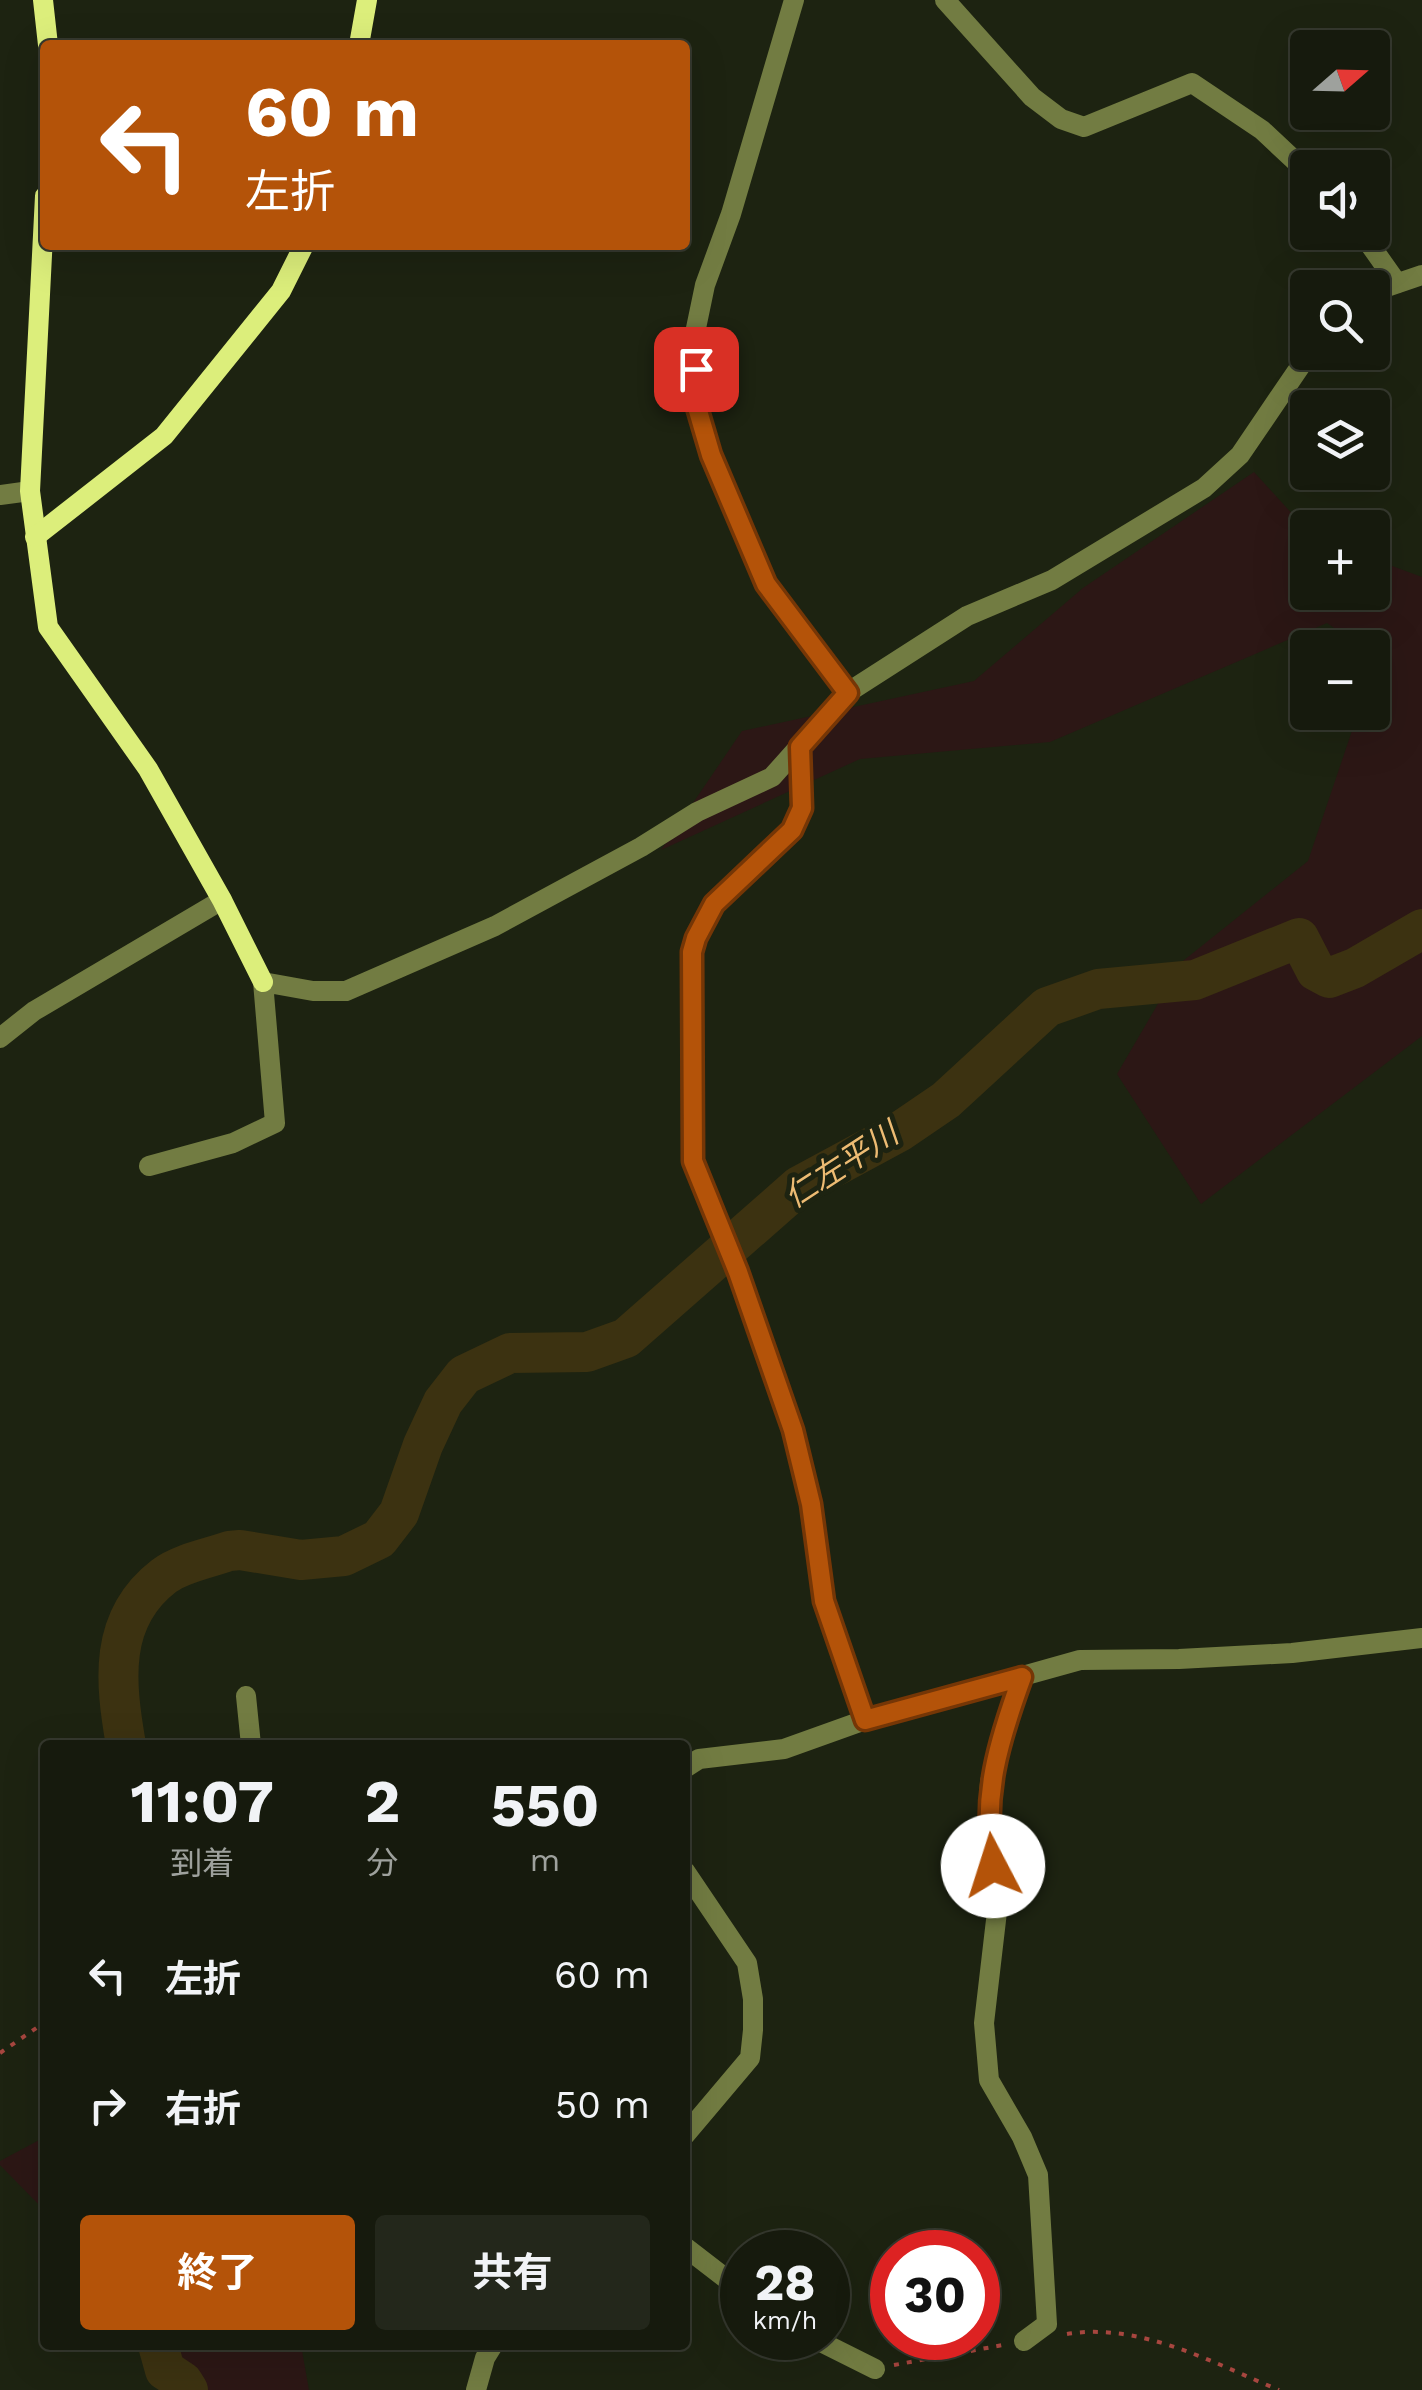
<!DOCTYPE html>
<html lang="ja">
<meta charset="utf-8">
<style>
body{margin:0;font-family:"Work Sans","Noto Sans JP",sans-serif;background:#23271b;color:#f1f3f6;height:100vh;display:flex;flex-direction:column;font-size:38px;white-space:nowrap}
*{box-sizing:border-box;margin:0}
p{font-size:32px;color:#9ea19d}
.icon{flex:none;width:55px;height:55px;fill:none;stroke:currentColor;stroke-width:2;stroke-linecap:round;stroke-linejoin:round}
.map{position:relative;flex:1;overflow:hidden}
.sheet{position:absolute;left:40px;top:1740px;width:650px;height:610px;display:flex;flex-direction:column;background:#161a0d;border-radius:10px;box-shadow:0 10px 40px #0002,0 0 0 2px #35382e}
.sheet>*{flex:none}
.top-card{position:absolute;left:40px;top:40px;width:650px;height:210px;border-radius:10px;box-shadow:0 10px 40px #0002,0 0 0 2px #35382e;background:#b45309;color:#fff;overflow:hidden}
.needle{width:65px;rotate:70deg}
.buttons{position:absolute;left:1290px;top:30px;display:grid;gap:20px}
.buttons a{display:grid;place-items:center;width:100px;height:100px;border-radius:10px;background:#161a0d;box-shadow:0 10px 40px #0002,0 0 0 2px #35382e;font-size:50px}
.speed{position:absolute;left:720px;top:2230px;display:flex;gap:20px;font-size:50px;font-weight:700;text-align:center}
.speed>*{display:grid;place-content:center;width:130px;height:130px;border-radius:50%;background:#161a0d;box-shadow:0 10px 40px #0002,0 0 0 2px #35382e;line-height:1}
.speed small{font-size:25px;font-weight:400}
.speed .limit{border:15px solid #d22;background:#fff;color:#111}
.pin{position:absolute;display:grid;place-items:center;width:85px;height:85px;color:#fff;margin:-42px;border-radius:20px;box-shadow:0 5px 15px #0006}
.me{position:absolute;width:110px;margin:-55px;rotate:355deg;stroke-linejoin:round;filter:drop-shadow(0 0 8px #0008)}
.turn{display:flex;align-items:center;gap:35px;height:210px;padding:0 40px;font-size:45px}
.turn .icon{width:130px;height:130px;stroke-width:2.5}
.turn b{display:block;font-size:70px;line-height:85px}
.eta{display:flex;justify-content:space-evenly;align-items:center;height:170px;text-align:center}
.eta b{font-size:60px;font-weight:700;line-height:70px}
.button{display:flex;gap:20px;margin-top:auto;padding:20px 40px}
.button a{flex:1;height:115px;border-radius:10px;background:#b45309;color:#fff;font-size:40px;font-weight:700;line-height:115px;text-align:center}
.button a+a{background:#23271b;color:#f1f3f6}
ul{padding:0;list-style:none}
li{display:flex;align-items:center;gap:30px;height:130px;padding:0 40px}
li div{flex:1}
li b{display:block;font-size:38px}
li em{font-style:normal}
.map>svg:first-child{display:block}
</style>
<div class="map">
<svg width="1422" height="2390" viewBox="0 0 1422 2390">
<rect width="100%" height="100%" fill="#1d2311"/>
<!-- green -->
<g fill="#2c1715">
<polygon points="1254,472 1307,530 1308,592 1372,592 1373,559 1422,577 1422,1036 1201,1204 1117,1074 1183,961 1308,861 1358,713 1372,712 1373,670 1376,659 1373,655 1372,648 1362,647 1327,623 1050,742 860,759 661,850 742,731 974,681 1083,588"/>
<polygon points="45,2137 45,2211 0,2165 0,2161"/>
<polygon points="153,2345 301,2345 309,2390 170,2390"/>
</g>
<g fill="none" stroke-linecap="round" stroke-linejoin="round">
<!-- river -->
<g stroke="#3c3211" stroke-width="40">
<path d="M 126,1745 C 115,1682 108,1619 164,1576 C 181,1563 210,1558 229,1551 L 240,1550 L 301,1560 L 344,1556 L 379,1539 L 399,1513 L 423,1445 L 443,1402 L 464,1375 L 510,1353 L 587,1352 L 626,1338 L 799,1186 L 899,1132 L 946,1100 L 1047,1007 L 1098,989 L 1195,980 L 1299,938 L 1316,971 L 1329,978 L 1355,968 L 1422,929"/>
<polyline points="158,2345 165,2370 183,2382 188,2390"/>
</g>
<!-- path -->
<g stroke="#a7463f" stroke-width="4" stroke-dasharray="5 8" stroke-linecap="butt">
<polyline points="0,2053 45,2022"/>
<path d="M 1067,2334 C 1140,2322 1213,2363 1279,2390"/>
<polyline points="894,2365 1003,2345"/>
</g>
<!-- street -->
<g stroke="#727c42" stroke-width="20">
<polyline points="794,0 731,214 705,285 695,333 696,405 711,455 766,584 847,693"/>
<polyline points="945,0 1032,97 1061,119 1084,127 1192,83 1262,130 1308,173"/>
<polyline points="1361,232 1397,283"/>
<polyline points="1372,292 1422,275"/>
<polyline points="0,495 30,491"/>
<polyline points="801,747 802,808 792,829 714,904 695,938 692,952 693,1161 738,1272 793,1430 811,1503 824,1601 865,1720"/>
<polyline points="0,1038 34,1011 222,900"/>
<polyline points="149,1166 233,1143 275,1123 263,982 313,991 346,991 495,926 641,847 697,812 772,777 847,693 967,616 1052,580 1204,488 1240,455 1310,352"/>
<polyline points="1022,1677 1001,1736 990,1782 987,1830 998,1903 984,2023 989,2080 1022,2137 1038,2175 1047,2324 1024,2341"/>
<polyline points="246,1696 251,1745"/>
<polyline points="685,1768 699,1759 784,1749 865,1720 1080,1660 1179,1659 1292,1653 1422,1638"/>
<polyline points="685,1871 747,1963 753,1999 753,2030 750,2058 685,2135"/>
<polyline points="685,2247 742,2291"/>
<polyline points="813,2338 875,2369"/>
<polyline points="476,2390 485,2358 493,2345"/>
</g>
<!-- secondary -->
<g stroke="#dcee7b" stroke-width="20">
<polyline points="43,0 48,45"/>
<polyline points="359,45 367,0"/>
<polyline points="45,196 30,491 48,627 148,769 222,900 263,982"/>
<polyline points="35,537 164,436 281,291 304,245"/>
</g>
</g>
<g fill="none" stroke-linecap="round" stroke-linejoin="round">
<defs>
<path id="route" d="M 696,369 L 696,404 L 711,455 L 766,584 L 848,693 L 800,747 L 802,808 L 792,830 L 714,904 L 696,938 L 692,952 L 693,1161 L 738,1272 L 793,1430 L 811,1504 L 824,1601 L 865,1720 L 1022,1677 C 998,1743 982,1795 993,1866"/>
</defs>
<!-- route casing -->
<use href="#route" stroke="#753606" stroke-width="25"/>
<!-- route -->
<use href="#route" stroke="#b45309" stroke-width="18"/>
</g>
<g text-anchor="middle" stroke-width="10" stroke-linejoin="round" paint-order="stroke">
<!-- water labels -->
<g font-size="32" font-style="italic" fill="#edbb73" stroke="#1d2311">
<text transform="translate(841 1165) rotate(-33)" y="11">仁左平川</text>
</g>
</g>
</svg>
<div class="buttons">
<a><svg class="needle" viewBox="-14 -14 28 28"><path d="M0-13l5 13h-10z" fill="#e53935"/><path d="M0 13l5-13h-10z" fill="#9ea19d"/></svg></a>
<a><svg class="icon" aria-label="sound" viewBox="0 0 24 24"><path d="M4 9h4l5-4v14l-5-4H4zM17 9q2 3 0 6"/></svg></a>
<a><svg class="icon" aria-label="search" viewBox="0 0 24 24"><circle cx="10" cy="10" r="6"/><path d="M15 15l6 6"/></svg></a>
<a><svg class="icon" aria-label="layers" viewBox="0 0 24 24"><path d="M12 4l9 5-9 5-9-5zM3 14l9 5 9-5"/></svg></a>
<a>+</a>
<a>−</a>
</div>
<div class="speed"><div>28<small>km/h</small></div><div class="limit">30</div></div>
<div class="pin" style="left:696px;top:369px;background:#d93025"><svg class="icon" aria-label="arrive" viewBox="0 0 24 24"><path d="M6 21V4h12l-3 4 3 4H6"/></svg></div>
<svg class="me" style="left:993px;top:1866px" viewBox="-20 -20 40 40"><circle r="19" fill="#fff"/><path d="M0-13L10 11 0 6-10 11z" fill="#b45309"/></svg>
<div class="top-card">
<div class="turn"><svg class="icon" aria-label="left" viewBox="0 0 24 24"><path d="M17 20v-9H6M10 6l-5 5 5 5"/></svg><div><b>60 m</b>左折</div></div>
</div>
<section class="sheet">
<div class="eta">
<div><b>11:07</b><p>到着</p></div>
<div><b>2</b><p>分</p></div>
<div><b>550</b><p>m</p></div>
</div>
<ul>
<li><svg class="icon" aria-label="left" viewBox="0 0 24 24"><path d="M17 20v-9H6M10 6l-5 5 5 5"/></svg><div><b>左折</b></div><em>60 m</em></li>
<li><svg class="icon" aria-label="right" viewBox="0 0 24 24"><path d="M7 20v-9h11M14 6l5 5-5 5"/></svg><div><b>右折</b></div><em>50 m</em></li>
</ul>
<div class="button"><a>終了</a><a>共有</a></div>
</section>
</div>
